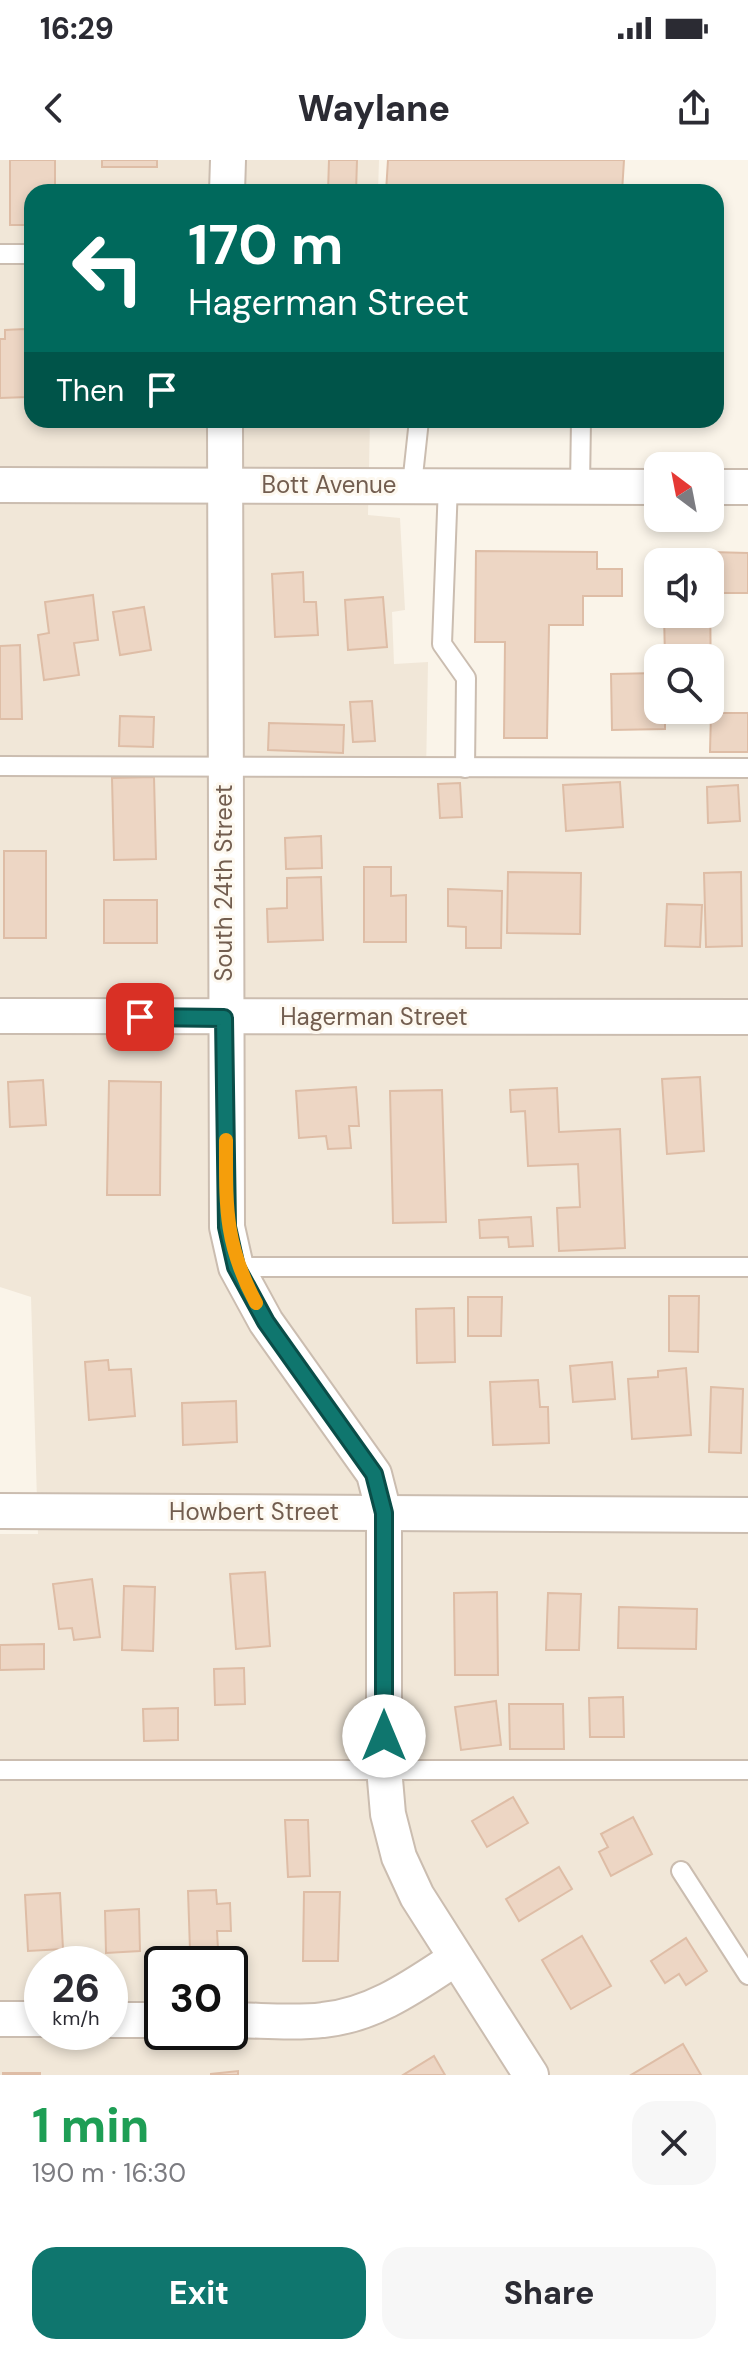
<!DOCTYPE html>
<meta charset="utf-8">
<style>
body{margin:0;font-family:"DM Sans",sans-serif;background:#f7f7f7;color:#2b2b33;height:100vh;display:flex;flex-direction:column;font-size:30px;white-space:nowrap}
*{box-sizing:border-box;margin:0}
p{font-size:26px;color:#7c7c81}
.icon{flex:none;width:44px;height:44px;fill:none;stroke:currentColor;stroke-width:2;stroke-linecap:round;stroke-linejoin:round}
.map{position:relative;height:1915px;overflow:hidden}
.panel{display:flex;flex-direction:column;background:#fff;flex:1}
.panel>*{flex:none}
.banner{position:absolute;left:24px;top:24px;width:700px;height:244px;border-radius:24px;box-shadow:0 4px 12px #0003;background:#00695c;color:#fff;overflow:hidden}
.needle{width:52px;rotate:328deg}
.fabs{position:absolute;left:644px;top:292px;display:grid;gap:16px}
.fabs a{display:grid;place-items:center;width:80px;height:80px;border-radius:16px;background:#fff;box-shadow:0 4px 12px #0003;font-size:40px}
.speed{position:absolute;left:24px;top:1786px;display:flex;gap:16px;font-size:40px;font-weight:700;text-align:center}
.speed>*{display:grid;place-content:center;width:104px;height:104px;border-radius:50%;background:#fff;box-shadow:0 4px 12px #0003;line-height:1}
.speed small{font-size:20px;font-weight:400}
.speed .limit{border:4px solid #111;border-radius:12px;background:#fff;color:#111}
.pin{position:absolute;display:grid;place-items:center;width:68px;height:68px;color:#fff;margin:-34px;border-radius:16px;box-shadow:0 4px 12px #0006}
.me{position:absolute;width:88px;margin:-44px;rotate:0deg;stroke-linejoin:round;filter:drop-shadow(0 0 6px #0008)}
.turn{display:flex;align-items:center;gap:28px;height:168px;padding:0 32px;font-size:36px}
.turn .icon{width:104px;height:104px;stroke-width:2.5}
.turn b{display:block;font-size:56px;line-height:68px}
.then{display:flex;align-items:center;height:76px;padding:0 32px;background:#0003;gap:16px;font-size:30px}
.round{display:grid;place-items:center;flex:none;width:84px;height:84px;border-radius:24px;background:#f7f7f7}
.overview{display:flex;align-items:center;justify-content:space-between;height:136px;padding:0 32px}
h1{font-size:48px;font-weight:800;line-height:60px;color:#1e9e55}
.cta{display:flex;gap:16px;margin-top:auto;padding:16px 32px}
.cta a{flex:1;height:92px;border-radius:24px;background:#0f766e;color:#fff;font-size:32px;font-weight:800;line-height:92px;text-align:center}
.cta a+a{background:#f7f7f7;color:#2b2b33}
.status{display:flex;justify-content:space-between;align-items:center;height:56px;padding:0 40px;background:#fff;direction:ltr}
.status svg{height:22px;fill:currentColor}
header{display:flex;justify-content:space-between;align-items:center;height:104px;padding:0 32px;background:#fff;font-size:36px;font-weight:800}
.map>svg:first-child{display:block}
</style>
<div class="status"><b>16:29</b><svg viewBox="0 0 49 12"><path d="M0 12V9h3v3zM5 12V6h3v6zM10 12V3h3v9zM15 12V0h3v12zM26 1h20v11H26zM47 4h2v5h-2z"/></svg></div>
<header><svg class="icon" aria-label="back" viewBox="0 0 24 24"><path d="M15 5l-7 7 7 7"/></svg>Waylane<svg class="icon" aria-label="share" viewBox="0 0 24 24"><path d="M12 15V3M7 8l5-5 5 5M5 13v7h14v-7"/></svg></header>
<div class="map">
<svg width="748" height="1915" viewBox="0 0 748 1915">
<rect width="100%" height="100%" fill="#faf4e9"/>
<!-- residential -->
<path fill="#f1e7d8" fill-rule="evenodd" d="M 0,0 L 379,0 L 378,32 L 32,32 L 32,260 L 370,260 L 368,355 L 400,358 L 405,450 L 392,452 L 394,504 L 428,502 L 426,615 L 748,617 L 748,1915 L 0,1915 L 0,1374 L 38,1374 L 31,1137 L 0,1127 ZM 42,1804 L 110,1804 L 110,1872 L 42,1872 ZM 162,1804 L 230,1804 L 230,1872 L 162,1872 Z"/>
<!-- building -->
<g fill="#edd6c4" stroke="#debda6" stroke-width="2">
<polygon points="10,0 55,0 55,32 32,32 32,65 10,65"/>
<rect x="102" y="0" width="55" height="7"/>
<polygon points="329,0 357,0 356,32 328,32"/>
<polygon points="388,0 624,0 622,32 386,32"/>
<polygon points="25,169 28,237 0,238 0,179 5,179 5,170"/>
<polygon points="476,391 597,392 597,409 622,409 622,436 583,436 583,465 549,465 547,578 504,578 505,482 475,482"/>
<polygon points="711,392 748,393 748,433 711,433"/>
<polygon points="303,412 304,442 316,442 318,475 275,477 272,414"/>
<polygon points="710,420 711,544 710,544 710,498 665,498 664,454 710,454"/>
<polygon points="93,435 98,480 74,483 79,515 44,520 38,475 49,473 45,442"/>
<polygon points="383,437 387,487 348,490 345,440"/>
<polygon points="144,447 151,490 120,495 113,452"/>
<polygon points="20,485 22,559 0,559 0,486"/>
<polygon points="658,513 658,550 665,550 665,569 612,570 611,514"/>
<polygon points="372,541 375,581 353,582 350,542"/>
<polygon points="711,553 748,553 748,592 710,592"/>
<polygon points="120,556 154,557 153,587 119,586"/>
<polygon points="269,563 344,565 343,593 268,590"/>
<polygon points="154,617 156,699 114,700 112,618"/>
<polygon points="620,622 623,667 566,671 563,625"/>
<polygon points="460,623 462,657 440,658 438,624"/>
<polygon points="738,625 740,661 708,663 707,627"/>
<polygon points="321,676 322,708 286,709 285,678"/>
<rect x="4" y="691" width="42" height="87"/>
<polygon points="364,707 391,707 391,736 406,735 406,782 364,782"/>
<polygon points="508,712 581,713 580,774 507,773"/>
<polygon points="741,712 742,786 706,787 704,713"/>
<polygon points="321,717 323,780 268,782 267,749 287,748 287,718"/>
<polygon points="448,729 502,731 501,788 466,788 466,767 448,766"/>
<rect x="104" y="740" width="53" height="43"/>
<polygon points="667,744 702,745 700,787 665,786"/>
<polygon points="700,917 704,991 667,994 662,919"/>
<polygon points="43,920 46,965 10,967 8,922"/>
<polygon points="109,921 161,922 160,1035 107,1035"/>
<polygon points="356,927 359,966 349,966 351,988 328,989 326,976 299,978 296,931"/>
<polygon points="557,928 559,972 620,969 625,1088 559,1091 557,1048 580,1047 578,1004 528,1006 525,951 511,952 510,930"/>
<polygon points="442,930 446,1062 393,1063 390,931"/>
<polygon points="531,1057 533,1086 509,1087 508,1077 480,1078 479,1060"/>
<polygon points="669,1136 699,1136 698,1192 669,1191"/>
<polygon points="468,1137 502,1137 501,1176 468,1176"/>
<polygon points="454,1148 455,1202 417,1203 416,1149"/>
<polygon points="108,1200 109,1210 131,1209 135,1256 89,1260 85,1202"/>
<polygon points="612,1202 615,1239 573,1242 570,1206"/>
<polygon points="686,1208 691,1275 632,1279 628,1219 658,1217 658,1211"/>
<polygon points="538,1220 540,1247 548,1247 549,1283 493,1285 490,1222"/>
<polygon points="711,1227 743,1229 741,1293 709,1292"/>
<polygon points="236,1241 237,1282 183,1285 182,1243"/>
<polygon points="265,1412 270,1486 236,1489 230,1414"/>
<polygon points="92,1419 100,1477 74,1480 72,1468 59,1469 53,1424"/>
<polygon points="124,1426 155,1427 153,1491 122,1490"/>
<polygon points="497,1432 498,1515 455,1515 454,1433"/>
<polygon points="548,1433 581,1434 579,1490 546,1490"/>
<polygon points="619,1447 697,1449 696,1489 618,1488"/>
<polygon points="44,1484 44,1509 0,1510 0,1485"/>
<polygon points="244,1508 245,1544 215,1545 214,1509"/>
<polygon points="623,1537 624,1577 590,1577 589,1538"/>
<polygon points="496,1541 501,1585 461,1590 455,1547"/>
<polygon points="509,1544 563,1544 564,1589 510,1589"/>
<polygon points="178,1548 178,1580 144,1581 143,1549"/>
<polygon points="513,1637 528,1663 487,1687 472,1661"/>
<polygon points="633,1657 652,1694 611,1716 599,1692 608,1687 601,1674"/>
<polygon points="285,1660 308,1660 310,1716 288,1717"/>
<polygon points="559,1707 572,1729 519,1761 506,1739"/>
<polygon points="216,1730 217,1744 230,1743 231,1771 217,1771 218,1789 190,1790 188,1731"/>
<polygon points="304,1732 340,1732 338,1801 303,1801"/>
<polygon points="60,1733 63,1789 28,1791 25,1735"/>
<polygon points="139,1749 140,1791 106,1793 105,1751"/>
<polygon points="582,1776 611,1826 571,1849 542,1800"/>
<polygon points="686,1778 707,1811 686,1825 679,1814 665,1823 651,1801"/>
<polygon points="683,1884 701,1915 631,1915"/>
<polygon points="434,1896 445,1915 403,1915"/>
<polygon points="238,1911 238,1915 211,1915 211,1914"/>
<rect x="3" y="1913" width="37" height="2"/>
</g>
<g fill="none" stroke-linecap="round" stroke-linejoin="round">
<defs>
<g id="service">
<polyline points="0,94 32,94"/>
<polyline points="412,325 419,260"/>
<polyline points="448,325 442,484 466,518 465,608"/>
<polyline points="580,326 581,260"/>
<polyline points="0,606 748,608"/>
<polyline points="236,1107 748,1107"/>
<polyline points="0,1610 748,1610"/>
<polyline points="681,1711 748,1815"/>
</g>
<g id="minor">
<polyline points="227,32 228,0"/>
<polyline points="225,260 227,1067 236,1107 266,1162 374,1314 384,1353 384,1608 388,1654 399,1697 417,1736 531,1915"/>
<polyline points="0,325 658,327"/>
<polyline points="710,327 748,327"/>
<polyline points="0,856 748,857"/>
<polyline points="0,1351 748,1355"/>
<polyline points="0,1859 42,1859"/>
<polyline points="110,1860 162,1860"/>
<path d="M 230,1860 C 260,1860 293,1864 323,1860 C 374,1855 415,1825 456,1798"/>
</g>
</defs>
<!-- service casing -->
<use href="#service" stroke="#cbbdb0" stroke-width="22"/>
<!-- minor casing -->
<use href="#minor" stroke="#cbbdb0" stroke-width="38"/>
<!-- service -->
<use href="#service" stroke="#fff" stroke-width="18"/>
<!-- minor -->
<use href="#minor" stroke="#fff" stroke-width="34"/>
</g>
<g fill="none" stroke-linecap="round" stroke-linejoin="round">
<defs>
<polyline id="route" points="140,857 224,858 227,1067 236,1107 266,1162 374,1314 384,1353 384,1576"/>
</defs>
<!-- route casing -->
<use href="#route" stroke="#0a4d48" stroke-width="20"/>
<!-- route -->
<use href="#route" stroke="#0f766e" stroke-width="14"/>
<!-- slow -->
<path stroke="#f59e0b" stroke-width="14" d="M 226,980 C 226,1046 224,1083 256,1143"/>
</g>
<g text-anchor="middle" stroke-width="6" stroke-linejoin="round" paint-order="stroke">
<!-- street labels -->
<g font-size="24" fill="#725d4f" stroke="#fdf8ef">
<text x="329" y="333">Bott Avenue</text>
<text transform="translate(224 723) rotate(-90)" y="8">South 24th Street</text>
<text x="374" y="865">Hagerman Street</text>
<text x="254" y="1360">Howbert Street</text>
</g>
</g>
</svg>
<div class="fabs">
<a><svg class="needle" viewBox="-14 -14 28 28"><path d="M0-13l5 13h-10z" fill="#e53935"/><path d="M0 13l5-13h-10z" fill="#7c7c81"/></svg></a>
<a><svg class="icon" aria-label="sound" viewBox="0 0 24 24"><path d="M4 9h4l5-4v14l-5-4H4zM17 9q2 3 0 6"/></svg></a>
<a><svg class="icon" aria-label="search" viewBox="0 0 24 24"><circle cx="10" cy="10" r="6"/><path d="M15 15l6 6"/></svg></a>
</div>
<div class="speed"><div>26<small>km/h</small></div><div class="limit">30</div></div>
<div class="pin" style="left:140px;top:857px;background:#d93025"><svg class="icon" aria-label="arrive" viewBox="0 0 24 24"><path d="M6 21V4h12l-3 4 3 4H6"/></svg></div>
<svg class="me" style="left:384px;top:1576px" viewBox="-20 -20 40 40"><circle r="19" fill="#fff"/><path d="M0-13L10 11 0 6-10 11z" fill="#0f766e"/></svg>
<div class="banner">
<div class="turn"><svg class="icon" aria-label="left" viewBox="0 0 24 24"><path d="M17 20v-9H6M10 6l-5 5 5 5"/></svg><div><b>170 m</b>Hagerman Street</div></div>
<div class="then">Then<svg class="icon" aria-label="arrive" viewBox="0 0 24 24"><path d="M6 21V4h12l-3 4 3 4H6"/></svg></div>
</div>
</div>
<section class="panel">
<div class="overview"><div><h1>1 min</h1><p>190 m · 16:30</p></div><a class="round"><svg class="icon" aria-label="close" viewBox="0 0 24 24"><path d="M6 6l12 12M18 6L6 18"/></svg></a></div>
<div class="cta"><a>Exit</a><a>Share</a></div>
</section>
